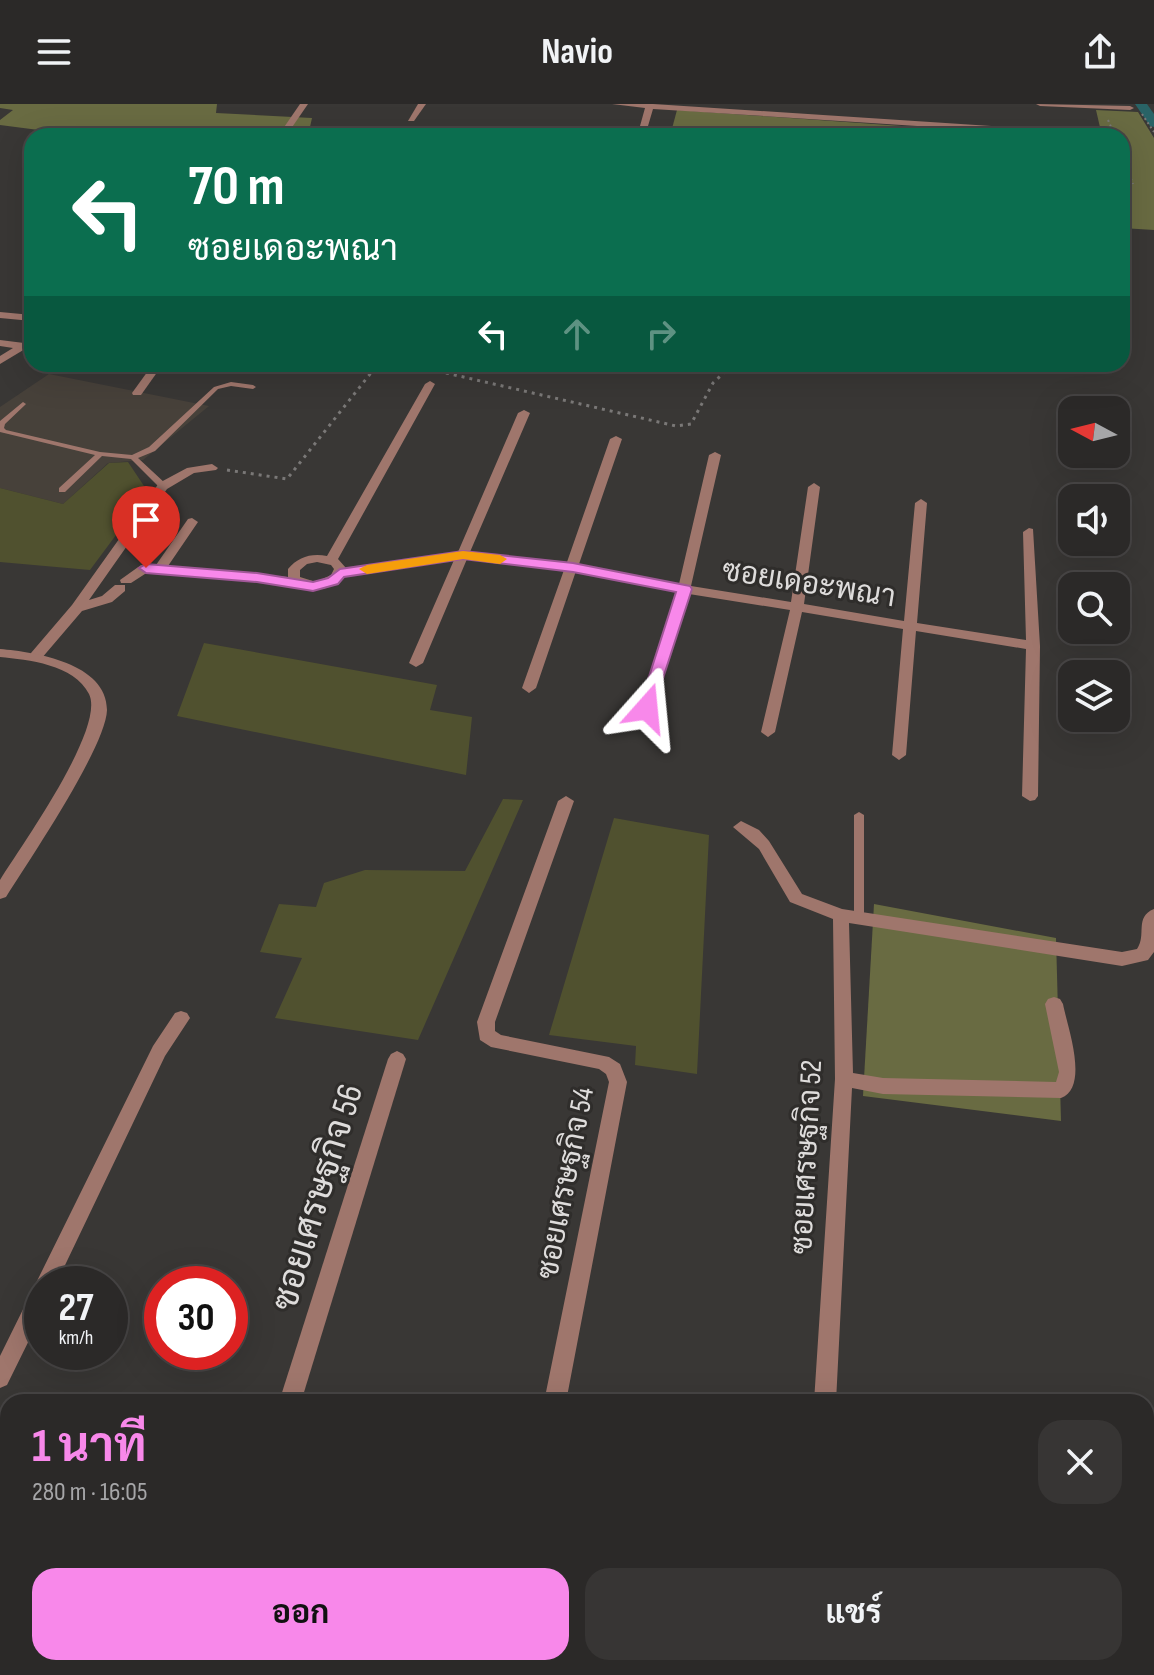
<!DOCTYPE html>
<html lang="th">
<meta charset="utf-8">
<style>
body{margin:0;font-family:"Sofia Sans Condensed",Sarabun,sans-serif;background:#373534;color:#f1f3f6;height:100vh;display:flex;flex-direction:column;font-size:30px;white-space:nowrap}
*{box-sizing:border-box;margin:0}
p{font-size:26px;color:#a6a6a8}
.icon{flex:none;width:44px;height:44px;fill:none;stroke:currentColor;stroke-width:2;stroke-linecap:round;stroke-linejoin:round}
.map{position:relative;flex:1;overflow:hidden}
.drawer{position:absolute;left:0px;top:1290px;width:1154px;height:282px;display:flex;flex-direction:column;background:#2b2928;border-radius:24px 24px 0 0;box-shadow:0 8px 32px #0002,0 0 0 2px #474545}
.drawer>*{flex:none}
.hud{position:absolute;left:24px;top:24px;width:1106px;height:244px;border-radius:24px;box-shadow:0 8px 32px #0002,0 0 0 2px #474545;background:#0b6e4f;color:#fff;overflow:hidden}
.needle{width:52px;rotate:277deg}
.buttons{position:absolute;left:1058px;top:292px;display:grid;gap:16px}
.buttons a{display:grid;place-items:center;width:72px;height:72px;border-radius:16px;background:#2b2928;box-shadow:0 8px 32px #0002,0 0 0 2px #474545;font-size:40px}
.speed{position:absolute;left:24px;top:1162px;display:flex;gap:16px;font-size:40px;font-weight:700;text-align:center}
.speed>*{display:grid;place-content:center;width:104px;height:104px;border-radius:50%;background:#2b2928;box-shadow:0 8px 32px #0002,0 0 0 2px #474545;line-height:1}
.speed small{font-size:20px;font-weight:400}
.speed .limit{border:12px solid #d22;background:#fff;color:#111}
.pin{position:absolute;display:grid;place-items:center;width:68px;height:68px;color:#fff;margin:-82px -34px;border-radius:50% 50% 50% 0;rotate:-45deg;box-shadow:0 0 8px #0007}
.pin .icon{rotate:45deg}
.me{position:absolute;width:88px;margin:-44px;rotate:18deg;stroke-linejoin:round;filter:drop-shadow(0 0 6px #0008)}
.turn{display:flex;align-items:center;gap:28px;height:168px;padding:0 32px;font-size:36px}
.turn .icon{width:104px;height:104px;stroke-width:2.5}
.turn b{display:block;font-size:56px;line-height:68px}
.lanes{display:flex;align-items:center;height:76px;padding:0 32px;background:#0003;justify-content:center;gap:40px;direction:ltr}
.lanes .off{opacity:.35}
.round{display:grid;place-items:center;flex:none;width:84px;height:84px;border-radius:24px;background:#373534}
.overview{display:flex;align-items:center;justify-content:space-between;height:136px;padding:0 32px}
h1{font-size:48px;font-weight:700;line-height:60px;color:#f888ea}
.primary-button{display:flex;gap:16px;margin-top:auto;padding:16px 32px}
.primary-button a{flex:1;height:92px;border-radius:24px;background:#f888ea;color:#111;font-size:32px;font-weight:700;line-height:92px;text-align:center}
.primary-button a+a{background:#373534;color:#f1f3f6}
header{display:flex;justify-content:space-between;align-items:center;height:104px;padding:0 32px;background:#2b2928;font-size:36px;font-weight:700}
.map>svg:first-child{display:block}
</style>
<header><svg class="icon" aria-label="menu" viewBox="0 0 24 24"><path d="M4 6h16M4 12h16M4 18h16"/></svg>Navio<svg class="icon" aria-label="share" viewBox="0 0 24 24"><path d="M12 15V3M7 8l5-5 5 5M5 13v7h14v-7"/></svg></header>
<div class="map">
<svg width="1154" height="1571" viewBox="0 0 1154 1571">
<rect width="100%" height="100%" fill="#393735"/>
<!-- built -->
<polygon fill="#47413a" points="49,270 209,302 143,356 108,359 63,400 0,384 0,303"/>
<!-- green -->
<g fill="#50512f">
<polygon points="128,358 148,388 90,466 0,458 0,384 63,400 109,359"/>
<polygon points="204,539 437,581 430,606 472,613 466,671 177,612"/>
<polygon points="503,695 523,696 418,936 275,914 302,854 260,848 279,800 316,803 324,779 365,766 465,767"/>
<polygon points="614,714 709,731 697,970 635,961 636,942 549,931"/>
</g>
<!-- forest -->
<g fill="#696b42">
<polygon points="0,0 217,0 216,9 312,14 308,32 85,32 0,21 0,16 13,6 0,4"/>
<polygon points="677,6 930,24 927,32 670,32"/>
<polygon points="1096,6 1138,8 1154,34 1154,126 1122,124 1122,32 1102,32"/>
<polygon points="874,800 1056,834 1061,1017 863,992"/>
</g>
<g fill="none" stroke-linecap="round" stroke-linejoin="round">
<!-- canal -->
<polygon fill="#296366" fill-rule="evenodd" points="1135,0 1147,0 1154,10 1154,23 1150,22"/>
<!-- path-far1 -->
<g stroke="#7a7877" stroke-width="2" stroke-dasharray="2 3" stroke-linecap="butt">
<polyline points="1142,10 1154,28"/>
<polyline points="1108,16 1115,32"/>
<polyline points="1122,51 1133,80"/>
</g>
<!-- path -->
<g stroke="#7a7877" stroke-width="3" stroke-dasharray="3 5" stroke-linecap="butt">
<polyline points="407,260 676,322 691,320 713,279 731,262"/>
<polyline points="227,366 287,375 378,260"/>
</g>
<!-- service -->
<g fill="#9f766c" fill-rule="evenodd">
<polygon points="231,278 253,281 256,283 253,285 231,282 218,285 155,347 138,354 166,380 166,384 160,384 131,355 102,352 65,388 59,388 59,384 95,351 0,328 0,317 23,298 26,300 25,301 5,320 4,324 6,326 100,348 132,351 149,343 214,283"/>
<polygon points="859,708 864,711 864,814 863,817 855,817 854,814 854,711"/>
</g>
<!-- minor -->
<g fill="#9f766c" fill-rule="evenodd">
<polygon points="300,0 308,0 286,32 278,32"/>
<polygon points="418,0 426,0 414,17 408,17"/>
<polygon points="612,0 653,0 1097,29 1101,31 1074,32 653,5 648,22 644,24 640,22 645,4"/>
<polygon points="1036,0 1130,2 1134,4 1130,6 1040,2"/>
<polygon points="0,208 32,211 32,217 0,214"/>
<polygon points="0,236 32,240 32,246 25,245 0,260 0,252 13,244 0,242"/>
<polygon points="153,260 163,260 141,291 133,291 132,289"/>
<path d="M 165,260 L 197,260 L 209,264 C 199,270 175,266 165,260 Z"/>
<polygon points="263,260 290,260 301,264 296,267"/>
<path d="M 430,277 L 435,280 L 338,455 L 346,464 L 458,448 L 518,309 L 524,306 L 530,309 L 470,448 L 567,458 L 610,335 L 616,332 L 622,335 L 579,460 L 679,480 L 709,351 L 715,348 L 721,351 L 691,482 L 791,498 L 808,383 L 814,379 L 820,383 L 804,500 L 904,517 L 915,399 L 921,395 L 927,399 L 917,519 L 1026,536 L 1023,428 L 1029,424 L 1033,425 L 1040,542 L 1038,692 L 1035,696 L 1030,697 L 1022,692 L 1026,545 L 916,527 L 906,651 L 899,656 L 892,651 L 903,525 L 802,508 L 775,628 L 768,633 L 761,628 L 790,506 L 689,490 L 654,604 L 647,609 L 640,604 L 677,488 L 576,467 L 536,584 L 529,589 L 522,584 L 564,466 L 467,455 L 423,559 L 416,563 L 409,559 L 454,456 L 344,472 C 331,487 314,488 297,482 L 148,468 L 131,479 L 121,479 L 120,476 L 141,461 L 156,461 L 188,415 L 192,414 L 198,418 L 168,462 L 288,473 L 288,465 C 298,453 311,449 327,452 L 425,280 ZM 317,458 L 331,461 L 334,465 L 331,471 L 316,478 L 300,473 L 300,466 L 307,460 Z"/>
<polygon points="212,360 218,364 216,366 194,369 167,385 89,496 102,492 115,481 125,481 125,487 112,498 82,507 41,555 31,555 31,549 72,501 159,379 187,364"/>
<polygon points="566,692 574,697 495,918 495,927 501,931 609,953 620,960 627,978 566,1298 544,1298 609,978 606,970 599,965 491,943 480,936 477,918 558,697"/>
<path d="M 741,717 L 759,726 L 769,737 L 802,790 L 842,805 L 1122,848 L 1137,845 C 1147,831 1134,813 1154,805 L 1154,848 L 1148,856 L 1122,862 L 849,819 L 853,969 L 883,974 L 1056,978 L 1059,968 L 1045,900 L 1048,895 L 1054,893 L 1060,895 L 1063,900 C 1067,922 1090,983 1061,994 L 883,990 L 852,984 L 836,1298 L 814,1298 L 835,975 L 833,815 L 790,798 L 759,745 L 733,723 Z"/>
<polygon points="181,907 187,909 190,914 165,952 56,1180 42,1180 42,1210 7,1281 0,1284 0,1252 153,942 175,909"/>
<polygon points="397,947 403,950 406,955 301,1298 279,1298 388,955 391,950"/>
<polygon points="194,1564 218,1564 216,1571 192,1571"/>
<polygon points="491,1564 515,1564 514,1571 490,1571"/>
<rect x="800" y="1564" width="24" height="7"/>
<rect x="1092" y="1564" width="24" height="7"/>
</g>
<!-- tertiary -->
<path fill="#9f766c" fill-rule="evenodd" d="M 0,545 C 35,548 107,559 107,606 C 106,643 28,758 6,793 L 0,795 L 0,776 C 21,742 106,624 89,590 C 74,560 28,556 0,553 Z"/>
</g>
<!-- route -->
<polygon fill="#f888ea" stroke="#a15898" stroke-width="2" points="463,447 573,459 690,482 692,485 652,608 641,608 639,604 676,488 573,468 463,455 344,473 338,480 313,487 257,478 146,469 139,464 146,460 257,469 313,478 328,474 340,465"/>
<!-- slow -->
<polygon fill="#f59e0b" points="463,447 500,451 507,455 500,460 463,455 367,470 359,465 367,461"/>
<g text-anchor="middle" stroke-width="6" stroke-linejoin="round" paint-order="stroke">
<!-- street labels -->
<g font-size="30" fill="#dedcdb" stroke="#2f2d2b">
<text transform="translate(809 479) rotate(9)" y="10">ซอยเดอะพณา</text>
<text transform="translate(806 1053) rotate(-87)" y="10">ซอยเศรษฐกิจ 52</text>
<text transform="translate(565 1079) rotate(-79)" y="10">ซอยเศรษฐกิจ 54</text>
</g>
<!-- near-street labels -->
<g font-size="36" fill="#dedcdb" stroke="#2f2d2b">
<text transform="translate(316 1093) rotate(-73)" y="13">ซอยเศรษฐกิจ 56</text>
</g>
</g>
</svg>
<div class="buttons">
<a><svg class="needle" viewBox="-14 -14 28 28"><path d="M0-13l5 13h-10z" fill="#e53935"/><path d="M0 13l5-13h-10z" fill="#a6a6a8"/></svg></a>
<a><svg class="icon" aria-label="sound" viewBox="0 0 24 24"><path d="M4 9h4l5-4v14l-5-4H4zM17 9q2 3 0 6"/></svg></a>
<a><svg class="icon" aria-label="search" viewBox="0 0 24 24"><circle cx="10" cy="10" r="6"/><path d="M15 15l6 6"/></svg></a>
<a><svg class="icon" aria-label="layers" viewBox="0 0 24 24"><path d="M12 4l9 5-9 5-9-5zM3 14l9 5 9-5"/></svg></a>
</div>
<div class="speed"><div>27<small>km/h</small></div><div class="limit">30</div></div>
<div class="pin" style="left:146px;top:464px;background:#d93025"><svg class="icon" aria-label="arrive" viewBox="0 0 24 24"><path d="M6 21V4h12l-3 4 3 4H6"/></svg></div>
<svg class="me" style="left:647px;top:604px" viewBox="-20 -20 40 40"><path d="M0-17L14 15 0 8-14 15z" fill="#f888ea" stroke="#fff" stroke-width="4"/></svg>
<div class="hud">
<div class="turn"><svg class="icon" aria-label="left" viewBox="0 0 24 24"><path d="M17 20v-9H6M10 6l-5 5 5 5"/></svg><div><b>70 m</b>ซอยเดอะพณา</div></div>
<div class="lanes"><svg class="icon" aria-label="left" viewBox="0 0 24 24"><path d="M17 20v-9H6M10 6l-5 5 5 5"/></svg><svg class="icon off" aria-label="ahead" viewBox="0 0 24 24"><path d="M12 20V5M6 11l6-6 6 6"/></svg><svg class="icon off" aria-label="right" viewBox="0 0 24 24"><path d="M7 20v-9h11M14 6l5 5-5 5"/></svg></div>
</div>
<section class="drawer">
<div class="overview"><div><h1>1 นาที</h1><p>280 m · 16:05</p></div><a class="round"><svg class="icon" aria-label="close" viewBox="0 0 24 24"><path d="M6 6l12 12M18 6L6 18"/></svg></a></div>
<div class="primary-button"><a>ออก</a><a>แชร์</a></div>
</section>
</div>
